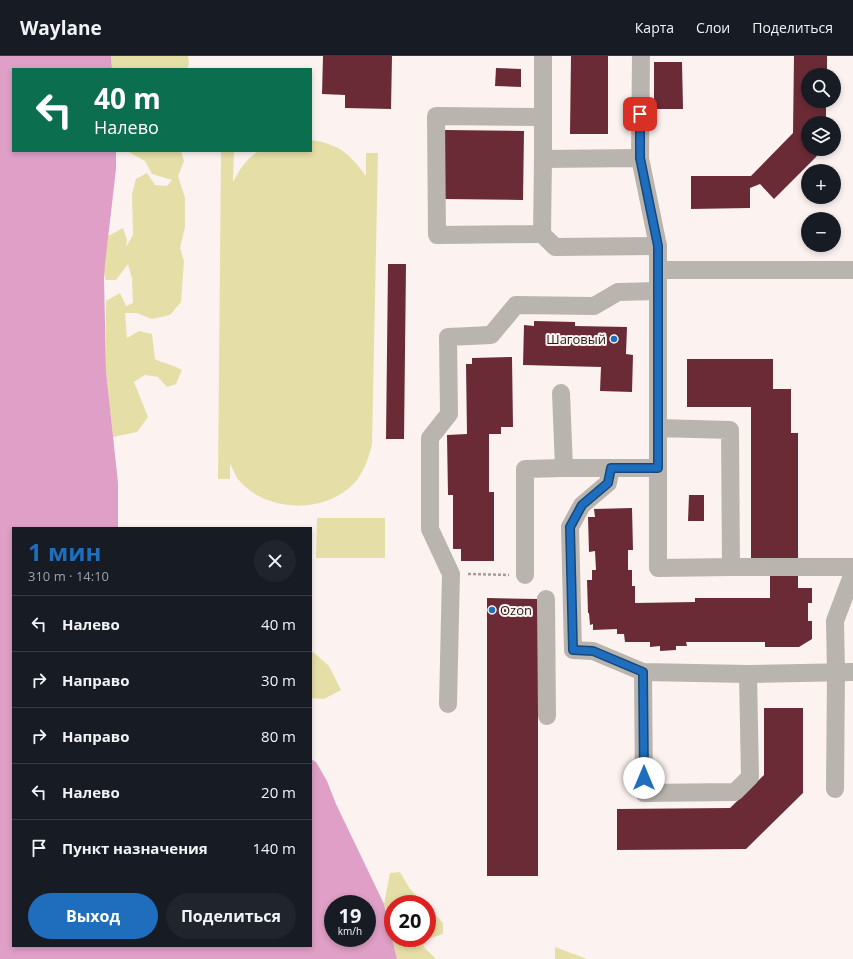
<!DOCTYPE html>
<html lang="ru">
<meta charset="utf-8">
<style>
body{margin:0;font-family:"Open Sans",sans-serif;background:#20242c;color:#f1f3f6;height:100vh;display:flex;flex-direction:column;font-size:15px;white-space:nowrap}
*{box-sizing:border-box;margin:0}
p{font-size:13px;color:#9ea1a6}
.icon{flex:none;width:22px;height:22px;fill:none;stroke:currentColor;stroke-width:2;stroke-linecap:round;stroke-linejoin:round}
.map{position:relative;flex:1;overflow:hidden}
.sheet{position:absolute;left:12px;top:471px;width:300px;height:420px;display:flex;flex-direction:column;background:#171b24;border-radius:0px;box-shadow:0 2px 6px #0003}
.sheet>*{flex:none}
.guide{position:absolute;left:12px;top:12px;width:300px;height:84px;border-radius:0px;box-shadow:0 2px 6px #0003;background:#0b6e4f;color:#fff;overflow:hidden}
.tools{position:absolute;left:801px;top:12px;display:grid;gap:8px}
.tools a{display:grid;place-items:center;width:40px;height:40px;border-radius:50%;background:#171b24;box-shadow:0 2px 6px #0003;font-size:20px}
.speed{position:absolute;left:324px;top:839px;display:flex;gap:8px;font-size:20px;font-weight:700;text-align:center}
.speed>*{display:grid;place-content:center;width:52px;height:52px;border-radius:50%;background:#171b24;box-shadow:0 2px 6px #0003;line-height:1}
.speed small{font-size:10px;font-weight:400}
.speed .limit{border:6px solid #d22;background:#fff;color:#111}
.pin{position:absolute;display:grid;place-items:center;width:34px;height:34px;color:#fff;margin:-17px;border-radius:8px;box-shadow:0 2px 6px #0006}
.me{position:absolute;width:44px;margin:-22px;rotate:0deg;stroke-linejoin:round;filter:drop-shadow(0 0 3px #0008)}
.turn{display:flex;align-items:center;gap:14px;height:84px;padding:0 16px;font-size:18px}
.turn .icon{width:52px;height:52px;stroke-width:2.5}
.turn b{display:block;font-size:28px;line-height:34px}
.round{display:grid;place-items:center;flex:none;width:42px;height:42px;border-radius:21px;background:#20242c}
.overview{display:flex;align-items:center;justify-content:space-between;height:68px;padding:0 16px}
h1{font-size:24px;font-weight:700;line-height:30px;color:#1f6ebd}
.cta{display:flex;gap:8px;margin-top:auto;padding:8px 16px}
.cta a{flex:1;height:46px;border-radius:24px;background:#1f6ebd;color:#fff;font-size:16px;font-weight:700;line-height:46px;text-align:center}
.cta a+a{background:#20242c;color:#f1f3f6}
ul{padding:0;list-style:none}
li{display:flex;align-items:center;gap:12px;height:56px;padding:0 16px;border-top:1px solid #363941}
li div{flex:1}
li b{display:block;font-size:15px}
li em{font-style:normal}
header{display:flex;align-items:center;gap:24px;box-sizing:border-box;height:56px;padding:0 20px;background:#171b24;border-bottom:1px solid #363941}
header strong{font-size:19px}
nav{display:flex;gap:22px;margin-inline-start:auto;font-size:14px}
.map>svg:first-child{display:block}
</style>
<header>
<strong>Waylane</strong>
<nav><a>Карта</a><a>Слои</a><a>Поделиться</a></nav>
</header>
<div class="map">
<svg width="853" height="903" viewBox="0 0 853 903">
<rect width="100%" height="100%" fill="#fcf3f0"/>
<!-- green -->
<g fill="#e6dea7">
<polygon points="111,0 188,0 189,8 187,13 112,13"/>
<path d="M 311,84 C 339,88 350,98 366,120 L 366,97 L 378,97 L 372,388 C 369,401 365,413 357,424 C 328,459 265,458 237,422 C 235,418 233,413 230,408 L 230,423 L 218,423 L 221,95 L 234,95 L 233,126 C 240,113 246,103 259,95 L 311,95 Z"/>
<path d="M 127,95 L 181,95 L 184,105 L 178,120 L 185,142 L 185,171 L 180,192 L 184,205 L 181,246 L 170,259 L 152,263 L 137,257 L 125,257 L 127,282 L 139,275 L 152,278 L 155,303 C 164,308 172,308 182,314 L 176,328 L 167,331 L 158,321 L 145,319 L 134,326 L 148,361 L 137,376 L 113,381 L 106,315 L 106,245 L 120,237 L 126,250 L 133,247 L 132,222 L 128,208 L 116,224 L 106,224 C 101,214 107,191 108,180 L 123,172 L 127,184 L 126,191 L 133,179 L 132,138 L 136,123 L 147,117 L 155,129 L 167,130 L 172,124 L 152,118 L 145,105 Z"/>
<polygon points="317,462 385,462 385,502 316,502"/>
<polygon points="313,596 329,610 341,634 324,643 311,642 311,597"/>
<polygon points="400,816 410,833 425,848 393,848 393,882 427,882 427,850 443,867 443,878 428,883 423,890 436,903 397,903 384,848 390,817"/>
<polygon points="555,891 587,903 555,903"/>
</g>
<!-- water -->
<path fill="#df9fc6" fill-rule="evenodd" d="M 0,0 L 111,0 L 112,13 L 13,13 L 13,95 L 116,95 L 116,113 L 105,208 L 104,222 L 106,315 L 118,427 L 118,472 L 13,472 L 13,890 L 311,890 L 311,703 L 316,706 L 327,725 L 336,748 L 384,848 L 397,903 L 0,903 ZM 333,848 L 367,848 L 367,882 L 333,882 Z"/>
<!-- building -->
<g fill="#6a2b36">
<polygon points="323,0 392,0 391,53 345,52 345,39 322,38"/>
<polygon points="571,0 608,0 608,78 570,78"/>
<polygon points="794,0 827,0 827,19 808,19 808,45 826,45 826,67 808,67 808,77 807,77 802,86 808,93 810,93 817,100 774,143 760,128 750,132 750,152 691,153 691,120 751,120 793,77"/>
<polygon points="654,6 682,6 683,53 654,53"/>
<polygon points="496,12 521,13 521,31 495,30"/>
<polygon points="445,74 524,75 523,144 444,143"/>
<polygon points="388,208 406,208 404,383 386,383"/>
<polygon points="534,265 575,266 575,270 627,271 626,298 633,299 632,336 600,335 601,311 523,309 524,269 534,270"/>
<polygon points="512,301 513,371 501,371 501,378 489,378 489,436 494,436 494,505 461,505 461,493 453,493 453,439 448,439 447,379 467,378 466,308 472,308 472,302"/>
<polygon points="687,303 773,303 773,333 791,333 791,377 798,377 798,532 812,532 812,547 808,547 808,565 812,565 812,583 799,591 765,591 765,586 686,586 687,590 676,590 676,594 660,595 660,590 650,591 650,586 625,586 624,578 617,578 617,573 593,574 593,568 590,569 589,557 588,557 587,524 592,524 592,514 596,514 595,495 589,496 588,461 595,461 594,453 632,452 633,494 628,494 628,514 632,514 632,530 635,530 635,547 695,546 695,542 770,542 770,512 751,512 751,351 687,351"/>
<polygon points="689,439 704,439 704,465 688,465"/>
<polygon points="487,542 538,543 538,820 487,820"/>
<polygon points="764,652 803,652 803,737 746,793 617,794 617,753 730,752 764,719"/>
</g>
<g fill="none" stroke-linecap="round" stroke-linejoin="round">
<!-- path -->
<polyline stroke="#a59d9a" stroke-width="2.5" stroke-dasharray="3 2" stroke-linecap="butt" points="468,518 509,519"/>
<!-- minor -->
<g stroke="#bab4ae" stroke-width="18">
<polyline points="543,0 543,103 640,102 658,190 658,372"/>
<polyline points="542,61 436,60 437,179 542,178 543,103"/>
<polyline points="640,102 641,0"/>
<polyline points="542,178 555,191 658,190"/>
<polyline points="658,214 853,214"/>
<polyline points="564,412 658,412 658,372 730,374 731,511 658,512 658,409"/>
<polyline points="611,412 608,427 582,449 570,471 573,594 593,595 643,616 748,618 853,616"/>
<polyline points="731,511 853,511"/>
<polyline points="525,519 525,413 564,412 561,337"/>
<polyline points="546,543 547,660"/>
<polyline points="643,616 644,737 735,736 750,721 748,618"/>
<polyline points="448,648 451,518 430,473 430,382 449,358 448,281 491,279 516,249 594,250 618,236 658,235"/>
<polyline points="835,733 836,617 835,565 853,517"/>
</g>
</g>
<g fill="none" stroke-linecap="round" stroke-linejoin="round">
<defs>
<polyline id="route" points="640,58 640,102 658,190 658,412 611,412 608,427 582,449 570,471 573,594 593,595 643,616 644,722"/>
</defs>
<!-- route casing -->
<use href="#route" stroke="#14487b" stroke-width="10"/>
<!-- route -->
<use href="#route" stroke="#1f6ebd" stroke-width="7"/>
</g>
<!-- markers -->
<g fill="#1f6ebd" stroke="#fcf3f0" stroke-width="1.5">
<circle cx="614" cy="283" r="4"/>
<circle cx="492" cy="554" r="4"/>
</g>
<g text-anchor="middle" stroke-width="4" stroke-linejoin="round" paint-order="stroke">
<!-- poi labels -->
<g font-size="13" fill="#231c19" stroke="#fcf3f0" text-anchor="end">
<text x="606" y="288">Шаговый</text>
<text x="500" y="559" text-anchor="start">Ozon</text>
</g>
</g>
</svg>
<div class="tools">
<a><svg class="icon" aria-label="search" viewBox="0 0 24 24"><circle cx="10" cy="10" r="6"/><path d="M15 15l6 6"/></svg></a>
<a><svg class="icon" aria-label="layers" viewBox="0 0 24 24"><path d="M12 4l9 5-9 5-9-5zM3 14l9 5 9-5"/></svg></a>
<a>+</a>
<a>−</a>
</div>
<div class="speed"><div>19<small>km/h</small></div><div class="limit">20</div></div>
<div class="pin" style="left:640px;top:58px;background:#d93025"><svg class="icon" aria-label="arrive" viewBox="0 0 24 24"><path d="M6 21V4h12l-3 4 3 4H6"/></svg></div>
<svg class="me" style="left:644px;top:722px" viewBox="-20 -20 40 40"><circle r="19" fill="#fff"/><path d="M0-13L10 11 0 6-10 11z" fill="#1f6ebd"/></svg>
<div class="guide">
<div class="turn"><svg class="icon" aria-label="left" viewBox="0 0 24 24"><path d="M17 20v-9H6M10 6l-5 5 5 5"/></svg><div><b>40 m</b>Налево</div></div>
</div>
<section class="sheet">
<div class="overview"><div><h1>1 мин</h1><p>310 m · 14:10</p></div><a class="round"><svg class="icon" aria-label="close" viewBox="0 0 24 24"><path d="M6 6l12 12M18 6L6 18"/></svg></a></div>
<ul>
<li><svg class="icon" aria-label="left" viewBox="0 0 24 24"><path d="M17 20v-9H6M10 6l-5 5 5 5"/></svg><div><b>Налево</b></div><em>40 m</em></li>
<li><svg class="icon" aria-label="right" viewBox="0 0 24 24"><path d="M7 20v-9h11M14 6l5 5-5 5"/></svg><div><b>Направо</b></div><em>30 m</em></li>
<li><svg class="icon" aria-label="right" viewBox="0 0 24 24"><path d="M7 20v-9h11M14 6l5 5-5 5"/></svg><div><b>Направо</b></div><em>80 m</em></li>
<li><svg class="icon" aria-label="left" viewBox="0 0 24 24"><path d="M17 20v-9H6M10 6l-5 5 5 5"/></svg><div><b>Налево</b></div><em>20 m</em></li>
<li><svg class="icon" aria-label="arrive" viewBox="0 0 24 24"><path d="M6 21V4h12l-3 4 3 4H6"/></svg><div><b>Пункт назначения</b></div><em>140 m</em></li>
</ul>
<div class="cta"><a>Выход</a><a>Поделиться</a></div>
</section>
</div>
